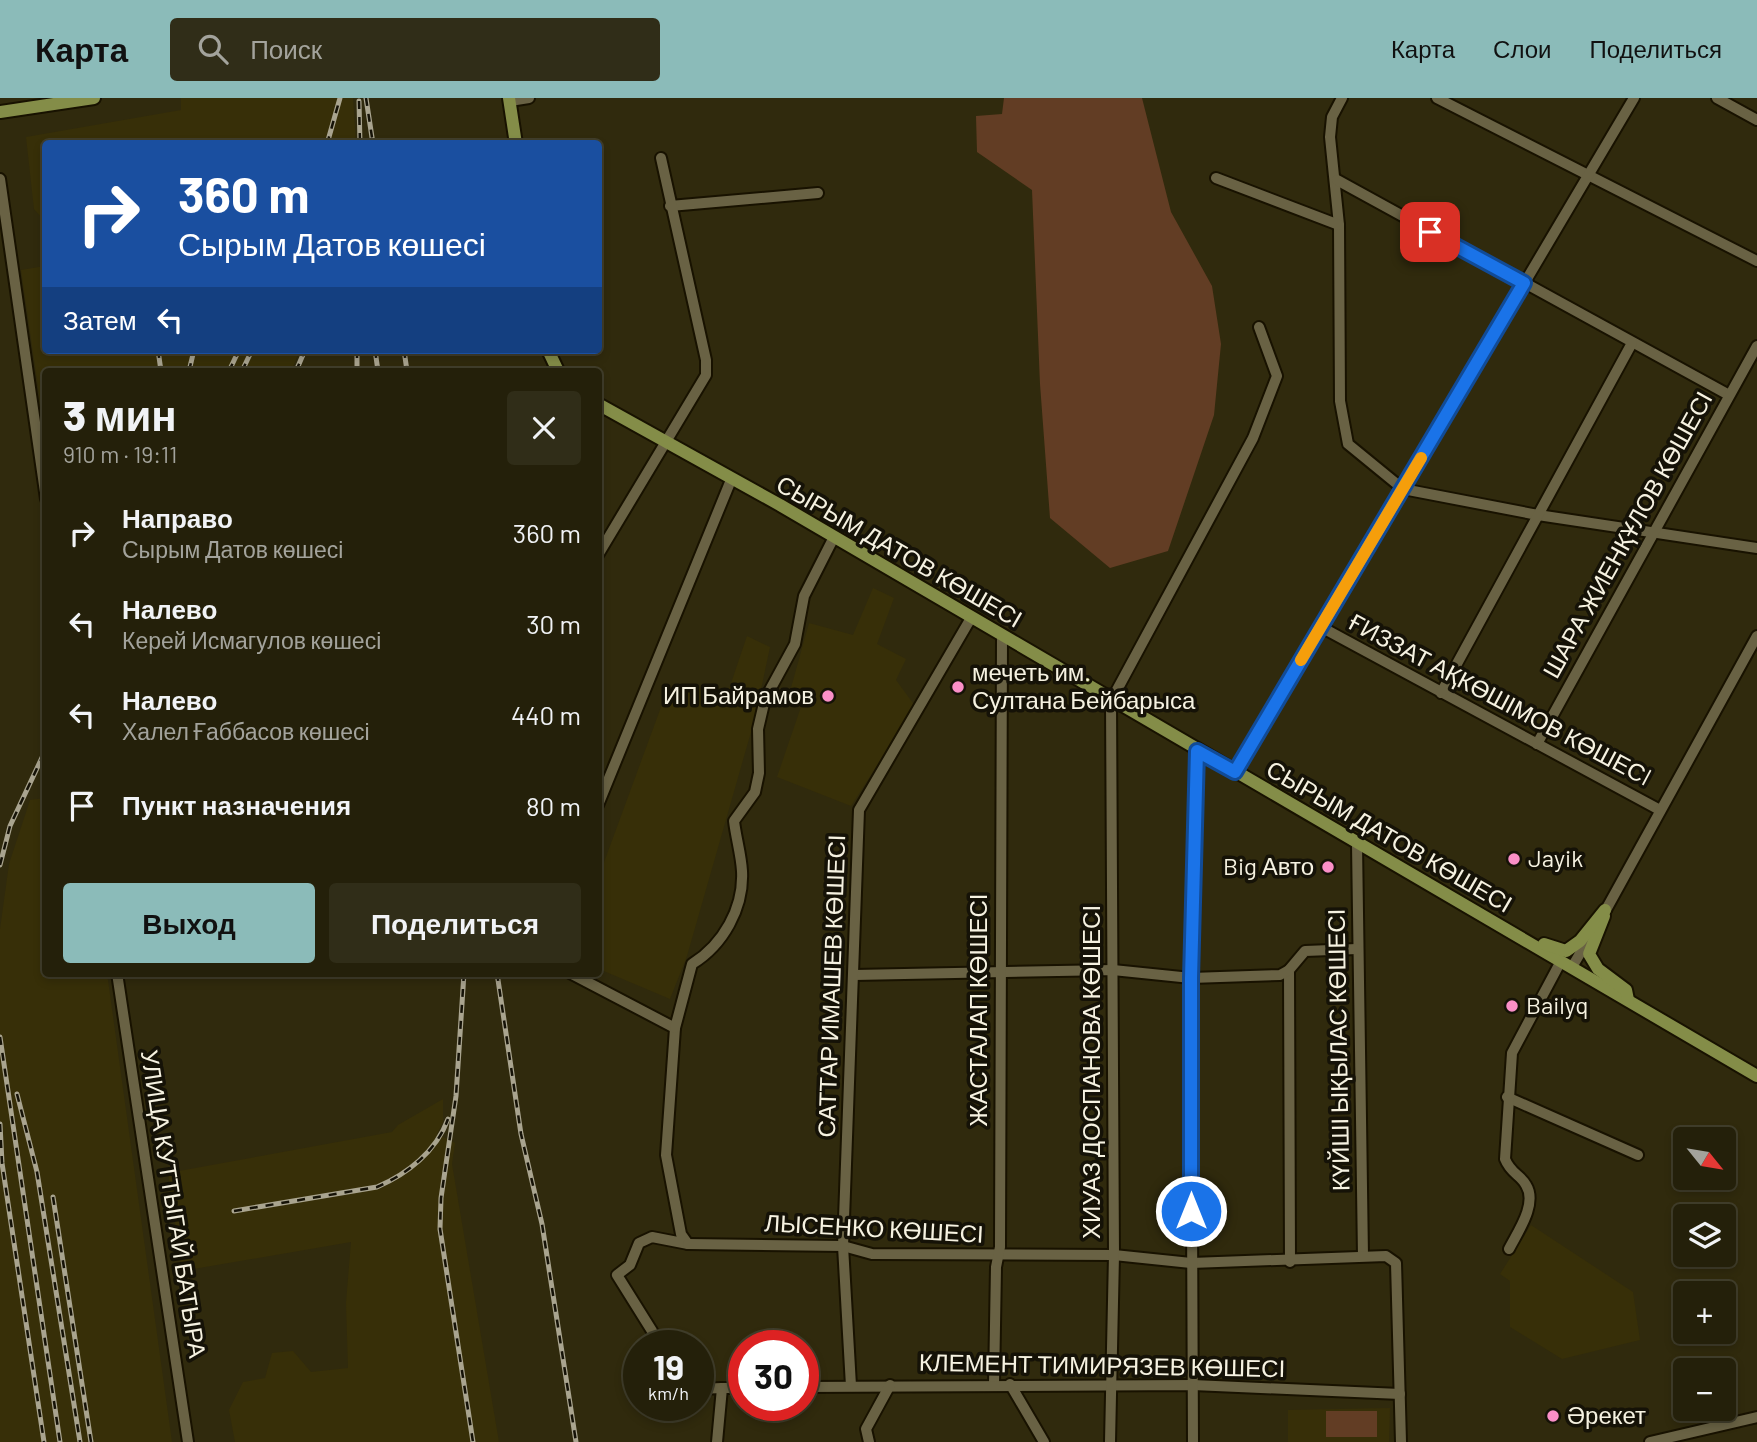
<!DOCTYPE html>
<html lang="ru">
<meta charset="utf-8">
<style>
body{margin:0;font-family:Barlow,sans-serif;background:#302d18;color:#f1f3f6;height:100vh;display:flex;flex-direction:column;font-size:26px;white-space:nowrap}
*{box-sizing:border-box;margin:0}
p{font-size:23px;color:#a3a39c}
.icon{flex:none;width:38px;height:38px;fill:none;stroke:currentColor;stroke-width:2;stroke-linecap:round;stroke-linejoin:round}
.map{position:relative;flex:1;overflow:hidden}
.sheet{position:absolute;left:42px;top:270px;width:560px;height:609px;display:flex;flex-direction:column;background:#24200a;border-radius:7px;box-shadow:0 4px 10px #0003,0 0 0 2px #413e2b}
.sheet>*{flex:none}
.hud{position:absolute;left:42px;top:42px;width:560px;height:214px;border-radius:7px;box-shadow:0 4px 10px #0003,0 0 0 2px #413e2b;background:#1a4fa0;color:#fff;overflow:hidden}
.needle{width:46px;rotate:120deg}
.buttons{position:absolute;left:1673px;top:1029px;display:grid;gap:14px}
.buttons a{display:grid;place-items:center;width:63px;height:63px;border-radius:7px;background:#24200a;box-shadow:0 4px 10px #0003,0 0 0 2px #413e2b;font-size:35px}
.speed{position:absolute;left:623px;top:1232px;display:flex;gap:14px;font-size:35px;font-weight:700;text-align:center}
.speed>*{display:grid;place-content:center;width:91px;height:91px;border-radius:50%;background:#24200a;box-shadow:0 4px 10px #0003,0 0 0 2px #413e2b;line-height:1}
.speed small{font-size:18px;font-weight:400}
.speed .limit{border:10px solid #d22;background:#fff;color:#111}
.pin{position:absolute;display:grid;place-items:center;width:60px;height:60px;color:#fff;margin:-30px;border-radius:14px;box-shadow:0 4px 10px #0006}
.me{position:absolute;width:77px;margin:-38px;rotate:0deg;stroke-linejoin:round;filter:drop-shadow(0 0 5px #0008)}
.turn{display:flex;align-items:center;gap:24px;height:147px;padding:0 21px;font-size:32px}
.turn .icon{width:91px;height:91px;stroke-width:2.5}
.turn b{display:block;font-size:49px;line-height:60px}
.then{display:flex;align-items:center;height:66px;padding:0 21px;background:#0003;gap:14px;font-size:26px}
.round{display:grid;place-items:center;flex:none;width:74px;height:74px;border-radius:7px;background:#302d18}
.head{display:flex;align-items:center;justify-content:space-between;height:119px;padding:0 21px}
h1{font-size:42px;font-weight:800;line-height:52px}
.button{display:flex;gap:14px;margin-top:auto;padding:14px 21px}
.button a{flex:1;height:80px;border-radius:7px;background:#8bbbb9;color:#111;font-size:28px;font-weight:800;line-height:80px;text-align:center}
.button a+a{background:#302d18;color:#f1f3f6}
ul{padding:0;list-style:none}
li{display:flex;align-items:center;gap:21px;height:91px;padding:0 21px}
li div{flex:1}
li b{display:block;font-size:26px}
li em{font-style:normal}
header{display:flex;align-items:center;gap:42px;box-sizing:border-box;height:98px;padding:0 35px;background:#8bbbb9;color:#111}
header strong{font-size:33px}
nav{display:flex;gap:38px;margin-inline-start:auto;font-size:24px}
.search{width:490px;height:63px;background:#302d18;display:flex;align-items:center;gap:18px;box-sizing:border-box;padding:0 24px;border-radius:7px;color:#a3a39c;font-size:26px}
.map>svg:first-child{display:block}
</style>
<header>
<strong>Карта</strong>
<div class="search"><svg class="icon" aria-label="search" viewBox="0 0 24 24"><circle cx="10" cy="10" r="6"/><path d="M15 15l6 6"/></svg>Поиск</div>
<nav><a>Карта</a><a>Слои</a><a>Поделиться</a></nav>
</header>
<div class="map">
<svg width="1757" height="1344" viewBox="0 0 1757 1344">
<rect width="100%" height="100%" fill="#302a0d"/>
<!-- built -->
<g fill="#372f08">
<polygon points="181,0 353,0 356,45 46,46 45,152 41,119 34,111 26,39 181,12"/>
<polygon points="45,168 46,252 300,252 291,273 46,273 45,336 21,172"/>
<polygon points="873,490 894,500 877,546 906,561 896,582 915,608 851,708 777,679 803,603 789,597 809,525 853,537"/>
<polygon points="747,538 770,549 755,620 687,858 670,901 599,871 599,778 668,590 681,594 685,587 723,598 728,594"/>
<polygon points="45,700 46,875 107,875 172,1344 0,1344 0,831 9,766 30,702"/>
<polygon points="443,1001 443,1024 437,1036 455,1045 452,1066 499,1344 235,1344 229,1312 243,1284 265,1280 272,1255 293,1253 311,1274 348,1270 346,1205 351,1144 182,1173 168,1075 392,1034 398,1027"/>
<polygon points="1531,1127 1633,1194 1640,1242 1562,1261 1510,1229 1510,1183 1500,1176"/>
<polygon points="1390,1310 1389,1344 1288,1344 1288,1312"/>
</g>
<!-- green -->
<g fill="#623d24">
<polygon points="1004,0 1142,0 1171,114 1212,188 1221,246 1214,317 1168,453 1110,470 1050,420 1040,286 1032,92 977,54 976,18 1002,16"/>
<rect x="1326" y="1313" width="51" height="26"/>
</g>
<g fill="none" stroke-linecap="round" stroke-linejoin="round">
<defs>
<g id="minor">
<polyline points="1342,0 1332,19 1330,39 1339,127 1340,303 1348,346 1403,391 1538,417 1757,450"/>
<polyline points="1437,0 1757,163"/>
<polyline points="1717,0 1757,22"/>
<polyline points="510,3 529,0"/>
<polyline points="1216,80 1339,127"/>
<polyline points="0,81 46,401"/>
<polyline points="1337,82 1729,297"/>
<polyline points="670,108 818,95"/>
<polyline points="598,457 706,277 706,262 661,60"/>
<polyline points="1321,529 1658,711"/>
<polyline points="1441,595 1632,245"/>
<polyline points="1537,646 1757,248"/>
<polyline points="1235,674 1634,0"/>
<polyline points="598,707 731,382"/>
<polyline points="1357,746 1363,1158"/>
<polyline points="1602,819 1757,538"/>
<polyline points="1572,869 1594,832"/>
<polyline points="1289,872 1290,1164"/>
<polyline points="117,875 188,1344"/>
<polyline points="570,875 675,930 666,1057 681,1136 688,1146 652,1139 639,1145 630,1167 617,1177 652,1233 657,1248"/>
<polyline points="854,877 1113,872 1191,880 1280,877 1289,872 1305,853 1357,851"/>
<path d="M 675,930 L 692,866 C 723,847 744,810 742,773 C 741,756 736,740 734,723 L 755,694 L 759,675 L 758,631 L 765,601 L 795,546 L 804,498 L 834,439"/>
<polyline points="1507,999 1638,1057"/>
<polyline points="688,1146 843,1148 872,1156 1114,1157 1191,1165 1386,1158 1396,1165 1401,1344"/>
<path d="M 1509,1151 C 1517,1135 1538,1106 1526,1087 C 1520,1076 1511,1076 1505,1061 L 1512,955 L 1561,863"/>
<polyline points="994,1286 996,1169 1000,1149 1002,538"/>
<polyline points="1010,1286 1044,1344"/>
<polyline points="851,1288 843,1148 859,712 971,520"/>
<polyline points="803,1289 1193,1287 1400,1296"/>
<polyline points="722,1290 744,1290"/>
<polyline points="698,1291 722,1290 717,1344"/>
<polyline points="869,1344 866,1331 890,1287"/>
<polyline points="1110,1344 1114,1157 1111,603 1253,340 1277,278 1259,229"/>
<polyline points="1193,1344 1191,880 1197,652"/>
<polyline points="1650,1344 1757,1319"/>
</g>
<g id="major">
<polyline points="509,0 516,46"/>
<polyline points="0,14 94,0"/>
<polyline points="548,252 558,273"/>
<polyline points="598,306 780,407 1757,978"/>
<polyline points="1604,818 1589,856 1598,871 1626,892 1628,902"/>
<polyline points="1544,846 1566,853 1580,843 1605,812"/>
</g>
</defs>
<!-- minor casing -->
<use href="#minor" stroke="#181200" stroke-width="14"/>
<!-- major casing -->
<use href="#major" stroke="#181200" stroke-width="16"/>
<!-- minor -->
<use href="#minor" stroke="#696244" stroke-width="10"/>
<!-- major -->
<use href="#major" stroke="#848d48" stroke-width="12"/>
<defs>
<g id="rail">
<polyline points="366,0 373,46"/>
<polyline points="359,3 360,46"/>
<polyline points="327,46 340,0"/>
<polyline points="158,252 161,273"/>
<polyline points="357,252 357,273"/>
<polyline points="375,252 378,273"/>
<polyline points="404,252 407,273"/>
<polyline points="189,273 194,252"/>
<polyline points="229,273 239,252"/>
<polyline points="242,273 252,252"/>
<polyline points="296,273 305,252"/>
<polyline points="0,767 10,728 46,651"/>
<polyline points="464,875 456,998 441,1100 440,1131 473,1344"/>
<polyline points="497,875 521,1036 542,1126 576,1344"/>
<polyline points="0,939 60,1344"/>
<polyline points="17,996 37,1074 80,1344"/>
<polyline points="0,1026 2,1065 44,1344"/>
<polyline points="53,1099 91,1344"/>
<path d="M 234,1113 L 377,1089 C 407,1076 436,1054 448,1021"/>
</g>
</defs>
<!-- rail casing -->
<use href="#rail" stroke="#a9a48f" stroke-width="5"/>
<!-- rail -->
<use href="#rail" stroke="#151207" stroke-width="2.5" stroke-dasharray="8" stroke-linecap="butt"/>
</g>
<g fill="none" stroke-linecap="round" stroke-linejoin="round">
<defs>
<polyline id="route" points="1191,1113 1191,880 1197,653 1235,674 1524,185 1430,134"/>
</defs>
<!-- route casing -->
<use href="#route" stroke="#114b97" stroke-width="18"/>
<!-- route -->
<use href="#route" stroke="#1a73e8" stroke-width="12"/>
<!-- slow -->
<polyline stroke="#f59e0b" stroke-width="12" points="1301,562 1421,360"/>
</g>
<!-- markers -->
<g fill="#fa8fc7" stroke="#151207" stroke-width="2.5">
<circle cx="958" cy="589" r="7"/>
<circle cx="828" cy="598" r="7"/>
<circle cx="1514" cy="761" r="7"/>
<circle cx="1328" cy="769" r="7"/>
<circle cx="1512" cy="908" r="7"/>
<circle cx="1553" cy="1318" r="7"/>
</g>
<g text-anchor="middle" stroke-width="7" stroke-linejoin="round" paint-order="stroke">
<!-- street labels -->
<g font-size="24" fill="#f6f2e1" stroke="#151207">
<text transform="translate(1628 437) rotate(-61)" y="8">ШАРА ЖИЕНҚҰЛОВ КӨШЕСІ</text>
<text transform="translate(899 454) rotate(30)" y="8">СЫРЫМ ДАТОВ КӨШЕСІ</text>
<text transform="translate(1500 602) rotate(28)" y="8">ҒИЗЗАТ АҚКӨШІМОВ КӨШЕСI</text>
<text transform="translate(1389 739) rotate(30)" y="8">СЫРЫМ ДАТОВ КӨШЕСІ</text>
<text transform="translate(832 888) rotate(-88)" y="8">САТТАР ИМАШЕВ КӨШЕСІ</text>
<text transform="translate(979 912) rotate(-90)" y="8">ЖАСТАЛАП КӨШЕСІ</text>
<text transform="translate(1339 952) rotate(-91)" y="8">КҮЙШІ ЫҚЫЛАС КӨШЕСІ</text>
<text transform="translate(1092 974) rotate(-90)" y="8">ХИУАЗ ДОСПАНОВА КӨШЕСІ</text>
<text transform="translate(173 1106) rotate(81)" y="8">УЛИЦА КУТТЫГАЙ БАТЫРА</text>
<text transform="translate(874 1131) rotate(3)" y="8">ЛЫСЕНКО КӨШЕСІ</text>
<text transform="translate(1102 1268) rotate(1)" y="8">КЛЕМЕНТ ТИМИРЯЗЕВ КӨШЕСІ</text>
</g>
<!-- poi labels -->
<g font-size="24" fill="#f6f2e1" stroke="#151207" text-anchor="start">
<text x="972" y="583">мечеть им.<tspan x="972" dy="28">Султана Бейбарыса</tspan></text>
<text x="814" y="606" text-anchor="end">ИП Байрамов</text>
<text x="1528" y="769">Jayik</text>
<text x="1314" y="777" text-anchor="end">Big Авто</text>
<text x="1526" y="916">Bailyq</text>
<text x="1567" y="1326">Әрекет</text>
</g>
</g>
</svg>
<div class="buttons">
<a><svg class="needle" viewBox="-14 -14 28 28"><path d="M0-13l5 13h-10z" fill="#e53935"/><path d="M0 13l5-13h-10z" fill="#a3a39c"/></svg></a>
<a><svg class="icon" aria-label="layers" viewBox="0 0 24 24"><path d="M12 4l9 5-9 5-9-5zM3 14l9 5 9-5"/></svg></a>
<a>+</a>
<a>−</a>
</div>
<div class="speed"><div>19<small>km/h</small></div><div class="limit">30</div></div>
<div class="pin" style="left:1430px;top:134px;background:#d93025"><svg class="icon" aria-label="arrive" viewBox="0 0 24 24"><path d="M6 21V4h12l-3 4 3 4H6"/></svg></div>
<svg class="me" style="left:1191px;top:1113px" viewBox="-20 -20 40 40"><circle r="17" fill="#1a73e8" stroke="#fff" stroke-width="3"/><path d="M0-11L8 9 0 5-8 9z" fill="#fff"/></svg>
<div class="hud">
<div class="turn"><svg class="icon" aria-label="right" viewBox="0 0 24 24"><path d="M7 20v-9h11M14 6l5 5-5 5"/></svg><div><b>360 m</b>Сырым Датов көшесі</div></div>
<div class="then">Затем<svg class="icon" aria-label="left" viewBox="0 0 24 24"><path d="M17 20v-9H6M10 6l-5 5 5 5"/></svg></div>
</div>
<section class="sheet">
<div class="head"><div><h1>3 мин</h1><p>910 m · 19:11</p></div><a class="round"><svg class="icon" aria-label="close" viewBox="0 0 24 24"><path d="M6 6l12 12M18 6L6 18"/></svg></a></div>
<ul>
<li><svg class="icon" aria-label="right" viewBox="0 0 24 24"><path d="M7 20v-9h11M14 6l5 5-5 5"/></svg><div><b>Направо</b><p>Сырым Датов көшесі</p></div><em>360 m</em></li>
<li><svg class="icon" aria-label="left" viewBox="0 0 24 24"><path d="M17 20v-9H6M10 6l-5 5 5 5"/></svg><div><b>Налево</b><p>Керей Исмагулов көшесі</p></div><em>30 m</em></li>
<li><svg class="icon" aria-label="left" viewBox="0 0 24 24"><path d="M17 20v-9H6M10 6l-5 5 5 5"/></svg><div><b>Налево</b><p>Халел Ғаббасов көшесі</p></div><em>440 m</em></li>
<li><svg class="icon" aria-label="arrive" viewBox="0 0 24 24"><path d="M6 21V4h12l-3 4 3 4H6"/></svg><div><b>Пункт назначения</b></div><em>80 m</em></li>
</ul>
<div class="button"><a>Выход</a><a>Поделиться</a></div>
</section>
</div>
